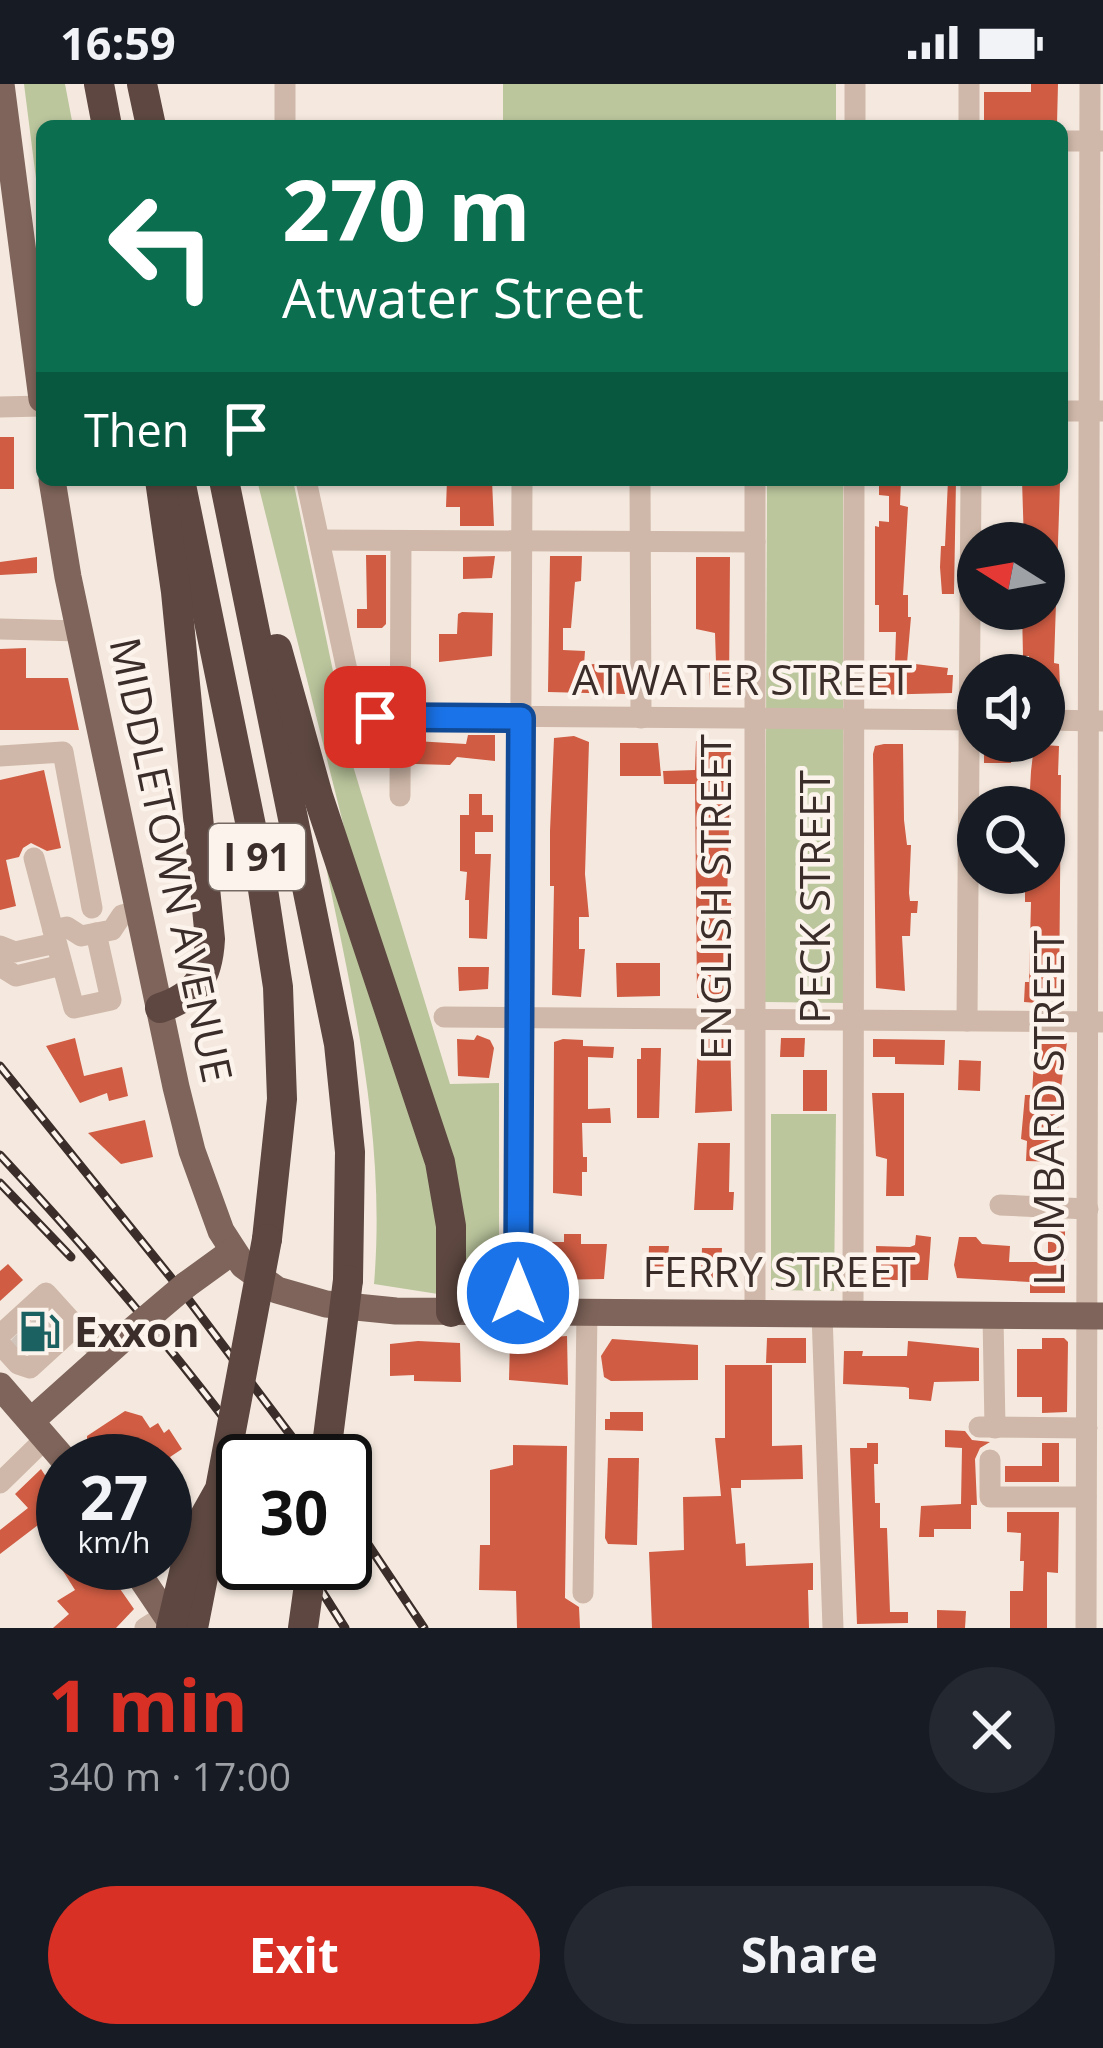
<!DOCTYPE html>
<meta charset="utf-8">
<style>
body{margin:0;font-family:"Open Sans",sans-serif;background:#242831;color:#f1f3f6;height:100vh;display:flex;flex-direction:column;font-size:45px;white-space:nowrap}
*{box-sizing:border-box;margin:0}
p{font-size:39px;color:#9ea1a6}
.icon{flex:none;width:66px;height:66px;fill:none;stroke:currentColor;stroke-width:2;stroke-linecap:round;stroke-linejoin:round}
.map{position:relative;height:1544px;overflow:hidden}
.panel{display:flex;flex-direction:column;background:#171b24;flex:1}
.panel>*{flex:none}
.top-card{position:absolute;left:36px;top:36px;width:1032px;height:366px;border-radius:18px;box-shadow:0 3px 9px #0004;background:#0b6e4f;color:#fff;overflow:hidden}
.needle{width:78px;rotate:281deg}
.fabs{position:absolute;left:957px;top:438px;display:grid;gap:24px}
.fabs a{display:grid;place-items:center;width:108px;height:108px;border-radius:50%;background:#171b24;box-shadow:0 3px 9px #0004;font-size:60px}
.speed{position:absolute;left:36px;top:1350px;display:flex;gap:24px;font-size:60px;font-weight:700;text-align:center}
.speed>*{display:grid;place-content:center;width:156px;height:156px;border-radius:50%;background:#171b24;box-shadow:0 3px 9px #0004;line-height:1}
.speed small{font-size:30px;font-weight:400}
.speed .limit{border:6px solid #111;border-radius:18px;background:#fff;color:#111}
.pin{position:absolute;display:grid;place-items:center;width:102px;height:102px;color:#fff;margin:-51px;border-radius:24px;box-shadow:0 6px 18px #0006}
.me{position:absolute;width:132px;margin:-66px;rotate:0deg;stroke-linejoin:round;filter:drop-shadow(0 0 9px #0008)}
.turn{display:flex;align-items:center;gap:42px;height:252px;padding:0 48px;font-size:54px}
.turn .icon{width:156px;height:156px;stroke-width:2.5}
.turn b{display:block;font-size:84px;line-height:102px}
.then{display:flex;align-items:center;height:114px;padding:0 48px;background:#0003;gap:24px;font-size:45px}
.round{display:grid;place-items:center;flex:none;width:126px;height:126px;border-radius:63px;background:#242831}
.headline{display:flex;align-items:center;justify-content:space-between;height:204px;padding:0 48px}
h1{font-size:72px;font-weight:700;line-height:90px;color:#d93025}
.action{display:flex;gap:24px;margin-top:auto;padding:24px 48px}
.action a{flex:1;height:138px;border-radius:72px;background:#d93025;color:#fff;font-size:48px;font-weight:700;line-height:138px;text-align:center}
.action a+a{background:#242831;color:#f1f3f6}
.status{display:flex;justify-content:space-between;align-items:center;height:84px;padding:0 60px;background:#171b24;direction:ltr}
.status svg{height:33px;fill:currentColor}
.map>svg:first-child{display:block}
</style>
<div class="status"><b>16:59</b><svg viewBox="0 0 49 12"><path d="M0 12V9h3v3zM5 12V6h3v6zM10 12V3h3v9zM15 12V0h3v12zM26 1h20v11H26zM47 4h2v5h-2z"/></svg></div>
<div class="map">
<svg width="1103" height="1544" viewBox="0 0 1103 1544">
<rect width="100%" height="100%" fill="#f5e9df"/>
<!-- green -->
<g fill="#bbc69d">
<polygon points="24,0 65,0 73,42 42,42 42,142"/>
<rect x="503" y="0" width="333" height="42"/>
<polygon points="257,396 293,396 338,611 354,645 342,646 450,1000 499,999 499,1210 461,1210"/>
<polygon points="767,396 843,396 843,919 765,918"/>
<path d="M 319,748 L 439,1111 L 438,1210 L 374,1200 C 387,1044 349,900 319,748 Z"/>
<polygon points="771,1030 836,1030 834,1207 771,1206"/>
</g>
<!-- building -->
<g fill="#cf5c43">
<polygon points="1031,0 1058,0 1057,40 984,40 984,8 1031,8"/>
<rect x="0" y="353" width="14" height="52"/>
<polygon points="447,396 492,396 494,442 460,442 460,423 446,423"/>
<polygon points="879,396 901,396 900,421 908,423 903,511 908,511 908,533 911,533 907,579 948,584 947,591 953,591 952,609 872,611 872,580 895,579 896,548 879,548 879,521 875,521 875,442 879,443 879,437 889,438 889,412 879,411"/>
<polygon points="948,396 956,396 954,510 942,510 940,483 941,462 945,462"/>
<polygon points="1022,396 1060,399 1054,579 1059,580 1060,602 1059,614 1055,615 1044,614 1044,591 1029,591 1029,572 1023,572 1022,526 1044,527 1044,459 1024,459"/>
<polygon points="366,471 386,471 386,540 382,544 357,544 357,525 367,525"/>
<polygon points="495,472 492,494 463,495 463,473"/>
<polygon points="550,472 582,472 581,497 575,498 571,544 563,544 563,566 585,567 584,581 605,579 605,585 626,585 626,610 548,608"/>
<polygon points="37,473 37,489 0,491 0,478"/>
<polygon points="696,473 730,473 729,606 710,607 709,583 716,579 715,549 696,545"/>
<polygon points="462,528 493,529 492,572 439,578 439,550 457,550 458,530"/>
<polygon points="26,564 26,594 68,594 79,646 0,646 0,565"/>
<polygon points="468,651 495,651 495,677 457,673 450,681 415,680 415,657 466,660"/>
<polygon points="574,652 589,658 585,790 589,833 579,833 579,865 585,865 581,913 552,911 554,802 550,802 550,747 554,654"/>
<polygon points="696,657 727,658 726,663 731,663 727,819 731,819 733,905 730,912 722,914 697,914 695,700 664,700 663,687 695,686"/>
<polygon points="984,657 1012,657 1011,679 984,679"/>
<polygon points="620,659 658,659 661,692 620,692"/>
<polygon points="884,660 903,660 904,736 907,761 911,761 909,809 910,817 918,817 917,829 911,829 910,852 902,852 905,907 876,904 873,670 875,662"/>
<polygon points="1044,661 1059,662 1058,691 1061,691 1059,916 1049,916 1049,920 1024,918 1025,898 1029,898 1031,818 1025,818 1025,798 1044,799 1044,723 1029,723 1031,687 1034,662"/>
<polygon points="44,686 61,764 47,767 31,759 23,764 19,773 6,776 16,822 0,826 0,696"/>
<polygon points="469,710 482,710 482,731 493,731 493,748 475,748 475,770 491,770 487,855 469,854 469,816 465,816 467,788 460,787 460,731 469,731"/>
<polygon points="616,879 660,879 660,912 617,913"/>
<polygon points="458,883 489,883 488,905 459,907"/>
<polygon points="477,951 490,956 494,964 489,994 458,992 457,955 474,956"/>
<polygon points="75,954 84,992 122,983 128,1012 109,1017 107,1009 80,1019 46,962"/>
<polygon points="781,954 805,954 804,973 780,973"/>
<polygon points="563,955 583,956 583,962 614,963 613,974 588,973 588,1025 610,1024 611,1039 582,1039 583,1073 587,1073 587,1088 582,1088 582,1112 553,1109 554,958"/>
<polygon points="698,955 730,955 732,1027 695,1029"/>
<polygon points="873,955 945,956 944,981 895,980 895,973 873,973"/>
<polygon points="1035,958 1067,958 1059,1019 1058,1078 1026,1077 1027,1057 1021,1055 1025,1011 1032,1011"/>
<polygon points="641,964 661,964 659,1034 637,1034 637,975 641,975"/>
<polygon points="959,976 981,977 980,1007 958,1006"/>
<rect x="803" y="986" width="24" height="41"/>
<polygon points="872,1009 904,1009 904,1112 886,1112 887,1075 876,1072"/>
<polygon points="145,1036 153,1073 121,1080 88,1049"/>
<polygon points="698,1059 730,1059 729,1108 734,1108 733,1126 694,1126"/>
<polygon points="1048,1143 1065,1143 1065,1209 1030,1209 1030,1198 957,1194 954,1181 959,1153 976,1153 982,1160 1010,1162 1009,1178 1048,1178"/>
<polygon points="564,1150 581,1150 581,1160 607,1160 604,1195 551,1196 551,1192 544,1192 542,1158 564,1158"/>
<polygon points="916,1151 931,1153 928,1196 877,1196 876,1162 910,1163 915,1161"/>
<polygon points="649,1162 669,1162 666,1192 648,1192"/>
<polygon points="702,1164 722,1164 720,1195 701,1194"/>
<polygon points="8,1180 23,1196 0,1217 0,1187"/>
<polygon points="45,1230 55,1241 26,1267 17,1256"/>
<polygon points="567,1252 568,1301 509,1296 510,1256"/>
<polygon points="767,1254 806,1254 806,1279 766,1279"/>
<polygon points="1042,1254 1064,1254 1068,1258 1067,1328 1042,1329 1042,1313 1017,1313 1017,1265 1042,1265"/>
<polygon points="612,1255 698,1261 698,1296 611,1297 604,1293 601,1272"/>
<polygon points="418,1257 460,1259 461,1298 414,1297 414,1291 390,1292 390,1260"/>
<polygon points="908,1257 979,1264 979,1297 934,1298 931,1317 909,1315 909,1304 905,1303 843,1300 844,1267 863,1267 862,1272 907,1272"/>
<polygon points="725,1281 772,1281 772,1362 802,1361 803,1395 741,1396 741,1404 731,1404 736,1460 745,1459 746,1482 813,1479 813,1506 808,1506 809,1544 652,1544 649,1468 684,1466 683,1413 721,1412 715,1354 725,1354"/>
<polygon points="125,1327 142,1332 150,1344 158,1339 164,1349 169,1345 182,1365 170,1373 173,1377 92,1377 87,1369 87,1352"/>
<polygon points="610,1328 643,1328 643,1347 605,1346 605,1335 610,1335"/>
<polygon points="945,1346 965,1347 972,1356 990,1358 980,1364 975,1375 977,1421 971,1421 971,1445 934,1445 934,1453 919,1453 921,1422 961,1420 962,1364 945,1363"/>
<polygon points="867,1359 878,1359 878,1380 874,1380 875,1419 880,1419 880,1444 887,1444 890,1528 908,1528 908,1539 857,1540 850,1364 867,1364"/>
<polygon points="1042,1359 1059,1359 1059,1398 1005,1398 1005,1382 1042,1382"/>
<polygon points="513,1361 567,1362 565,1514 579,1523 580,1544 517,1544 516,1507 479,1506 480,1461 490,1461 490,1386 513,1381"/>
<polygon points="608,1374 639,1374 637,1461 608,1460 605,1454"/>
<polygon points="41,1385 63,1419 63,1473 38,1441 0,1470 0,1446 28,1424 15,1410"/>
<polygon points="1007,1428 1059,1428 1058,1489 1047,1488 1047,1544 1010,1544 1010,1507 1023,1507 1024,1477 1020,1477 1021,1449 1007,1448"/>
<polygon points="58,1479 102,1479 134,1525 116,1544 53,1544 69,1530 57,1517 75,1506"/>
<polygon points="937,1526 966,1527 965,1544 937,1544"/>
</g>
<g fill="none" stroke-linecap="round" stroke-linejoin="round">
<!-- minor-tunnel -->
<g stroke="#d0c4bb" stroke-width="21" stroke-dasharray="21 10" stroke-linecap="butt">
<polyline points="36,1233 53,1252"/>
<polyline points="17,1250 35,1268"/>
</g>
<!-- minor -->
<g stroke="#cfb8a9" stroke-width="21">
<polyline points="285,42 285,0"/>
<polyline points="855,42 855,0"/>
<polyline points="969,42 969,0"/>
<polyline points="1062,57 1102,57"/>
<polyline points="0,323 42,322"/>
<polyline points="1062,327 1103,327"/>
<polyline points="306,396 353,614 368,631 978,636"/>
<polyline points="640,396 641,634"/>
<polyline points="319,456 755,458"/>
<polyline points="0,545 80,547"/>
<polyline points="1044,636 1102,637"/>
<polyline points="0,672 63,668 92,824"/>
<polyline points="400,712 401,457"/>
<polyline points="34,774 53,846 67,843 81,852 112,846 122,831 140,827"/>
<polyline points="53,846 74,924 111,916 96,849"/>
<polyline points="0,862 15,868 56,859"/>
<polyline points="0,882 16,892 62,881"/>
<polyline points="444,933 1102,938"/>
<polyline points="967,937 971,396"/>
<polyline points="1000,1121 1088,1125"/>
<polyline points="518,1229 522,396"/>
<polyline points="755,1230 755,396"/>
<polyline points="822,1230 833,1544"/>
<polyline points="853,1230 854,396"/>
<polyline points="993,1232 995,1344"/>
<polyline points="0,1251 46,1209 104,1273"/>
<polyline points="0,1260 18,1280 30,1284 76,1242"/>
<polyline points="979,1343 1087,1344"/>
<polyline points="990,1376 990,1413 1086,1413"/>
<polyline points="0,1399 46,1354"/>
<polyline points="583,1509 587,1229"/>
<polyline points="145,1544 166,1531"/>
<polyline points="1086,1544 1090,0"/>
</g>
<!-- major -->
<g stroke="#7e645a" stroke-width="27">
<polyline points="1,0 42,315"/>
<polyline points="52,396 68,493 176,1003 192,1067 221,1147 243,1181 277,1206 326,1220 396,1227 1103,1232"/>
<polyline points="186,1201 233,1167"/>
<polyline points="0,1302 65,1377"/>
<polyline points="31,1337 127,1251"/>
<polyline points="131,1479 175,1544"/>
</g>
<!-- highway -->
<g stroke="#5d4740" stroke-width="30">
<polyline points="99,0 107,42"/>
<polyline points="142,0 151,42"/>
<polyline points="180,396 260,786 278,903 282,1015 267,1155"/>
<polyline points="224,396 339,960 350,1068 348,1196"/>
<polyline points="277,565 318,712 440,1078 451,1142 451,1228"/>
<path d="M 160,924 C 196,912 208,894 210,855 L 176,508 L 160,396"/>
<polyline points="193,1544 218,1417"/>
</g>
<defs>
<g id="rail">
<polyline points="0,982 185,1211 310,1377"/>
<path d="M 0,1071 C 91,1169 177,1269 256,1377"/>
<polyline points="0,1099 71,1173"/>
<polyline points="345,1426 424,1544"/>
<polyline points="304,1479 345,1544"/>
</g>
</defs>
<!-- rail casing -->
<use href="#rail" stroke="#3b2e2a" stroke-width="9"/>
<!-- rail -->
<use href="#rail" stroke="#fcf4ec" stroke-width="4.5" stroke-dasharray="14" stroke-linecap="butt"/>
<!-- major-bridge -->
<polyline stroke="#7e645a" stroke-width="27" points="127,1251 186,1201"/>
<!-- highway-bridge -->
<g stroke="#5d4740" stroke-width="30">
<polyline points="325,1377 348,1196"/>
<polyline points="171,1544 192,1455 220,1405 267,1155"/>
<polyline points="303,1544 312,1479"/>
</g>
</g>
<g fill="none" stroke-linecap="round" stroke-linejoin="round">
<defs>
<polyline id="route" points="375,633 521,634 518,1209"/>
</defs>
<!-- route casing -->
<use href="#route" stroke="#114b97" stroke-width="30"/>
<!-- route -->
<use href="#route" stroke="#1a73e8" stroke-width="21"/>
</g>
<!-- icons -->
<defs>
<symbol id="fuel-bare" viewBox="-9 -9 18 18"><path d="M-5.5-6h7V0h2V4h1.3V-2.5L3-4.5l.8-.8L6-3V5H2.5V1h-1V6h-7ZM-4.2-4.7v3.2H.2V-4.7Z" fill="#1b6161" stroke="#fcf4ec" stroke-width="2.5" paint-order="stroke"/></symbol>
</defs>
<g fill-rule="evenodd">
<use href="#fuel-bare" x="10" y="1218" width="59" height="59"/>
</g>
<g text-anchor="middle" stroke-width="9" stroke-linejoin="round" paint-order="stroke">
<!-- shield labels -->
<rect fill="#fcf4ec" stroke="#756964" stroke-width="3" x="209" y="740" width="96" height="66" rx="9"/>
<g font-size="39" font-weight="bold" fill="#3b2e2a">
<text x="257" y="787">I 91</text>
</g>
<!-- street labels -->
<g font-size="42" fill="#3b2e2a" stroke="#fcf4ec">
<text x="742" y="611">ATWATER STREET</text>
<text transform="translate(171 776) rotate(78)" y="15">MIDDLETOWN AVENUE</text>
<text transform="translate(716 813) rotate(-90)" y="15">ENGLISH STREET</text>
<text transform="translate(815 813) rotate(-90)" y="15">PECK STREET</text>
<text transform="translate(1049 1024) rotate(-90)" y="15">LOMBARD STREET</text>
<text x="779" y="1203">FERRY STREET</text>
</g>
<!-- poi labels -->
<g font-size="42" font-weight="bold" fill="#3b2e2a" stroke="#fcf4ec" text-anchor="start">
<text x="74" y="1263">Exxon</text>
</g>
</g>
</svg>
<div class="fabs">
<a><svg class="needle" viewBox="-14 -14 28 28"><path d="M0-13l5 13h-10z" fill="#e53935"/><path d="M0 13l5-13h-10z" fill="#9ea1a6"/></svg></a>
<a><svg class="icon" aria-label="sound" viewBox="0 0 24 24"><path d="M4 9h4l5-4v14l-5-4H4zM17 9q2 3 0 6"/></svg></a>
<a><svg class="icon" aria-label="search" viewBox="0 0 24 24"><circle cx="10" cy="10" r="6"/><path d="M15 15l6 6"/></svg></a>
</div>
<div class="speed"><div>27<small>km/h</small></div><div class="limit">30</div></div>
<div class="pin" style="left:375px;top:633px;background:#d93025"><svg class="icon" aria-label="arrive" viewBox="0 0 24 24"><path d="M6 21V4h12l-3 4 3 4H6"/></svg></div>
<svg class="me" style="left:518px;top:1209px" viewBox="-20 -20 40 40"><circle r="17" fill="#1a73e8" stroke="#fff" stroke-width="3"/><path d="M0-11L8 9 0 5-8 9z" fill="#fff"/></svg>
<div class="top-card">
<div class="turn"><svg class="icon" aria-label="left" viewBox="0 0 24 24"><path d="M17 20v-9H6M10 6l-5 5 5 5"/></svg><div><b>270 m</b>Atwater Street</div></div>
<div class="then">Then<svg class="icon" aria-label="arrive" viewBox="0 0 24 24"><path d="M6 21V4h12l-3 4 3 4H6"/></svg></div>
</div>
</div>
<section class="panel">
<div class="headline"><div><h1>1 min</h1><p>340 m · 17:00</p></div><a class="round"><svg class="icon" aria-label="close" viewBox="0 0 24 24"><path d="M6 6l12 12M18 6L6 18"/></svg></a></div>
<div class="action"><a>Exit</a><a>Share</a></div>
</section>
